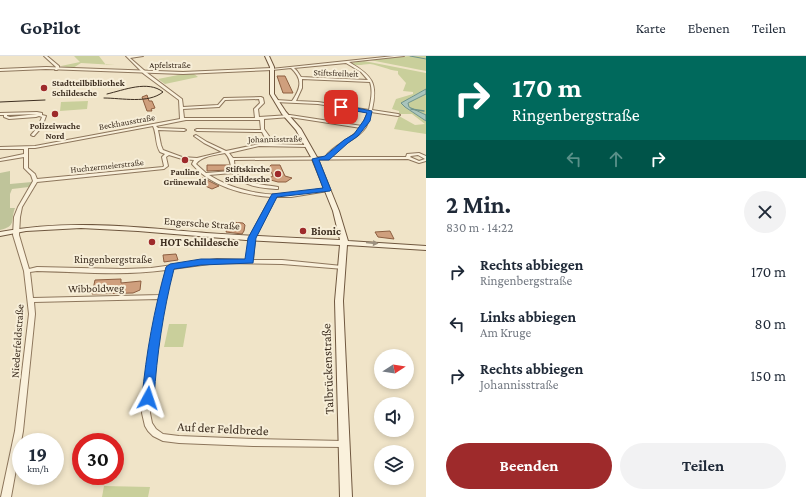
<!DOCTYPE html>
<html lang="de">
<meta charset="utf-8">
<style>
body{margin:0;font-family:"Crimson Pro",serif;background:#f2f2f3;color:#1f2937;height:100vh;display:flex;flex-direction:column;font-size:15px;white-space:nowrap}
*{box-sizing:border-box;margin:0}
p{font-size:13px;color:#747a83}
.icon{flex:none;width:22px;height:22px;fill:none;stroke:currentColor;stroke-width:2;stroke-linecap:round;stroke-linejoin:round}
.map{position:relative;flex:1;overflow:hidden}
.details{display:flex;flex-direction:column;background:#fff;width:380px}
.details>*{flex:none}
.guide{background:#00695c;color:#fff;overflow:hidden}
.needle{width:26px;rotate:78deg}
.buttons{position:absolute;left:374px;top:293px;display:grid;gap:8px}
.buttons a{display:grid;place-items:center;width:40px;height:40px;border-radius:50%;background:#fff;box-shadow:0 2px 6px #0003;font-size:20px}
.speed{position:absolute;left:12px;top:377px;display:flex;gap:8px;font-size:20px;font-weight:700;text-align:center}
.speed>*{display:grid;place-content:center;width:52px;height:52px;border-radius:50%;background:#fff;box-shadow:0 2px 6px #0003;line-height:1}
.speed small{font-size:10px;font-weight:400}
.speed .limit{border:6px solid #d22;background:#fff;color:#111}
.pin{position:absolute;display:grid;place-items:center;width:34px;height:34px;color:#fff;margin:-17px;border-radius:8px;box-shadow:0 2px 6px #0006}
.me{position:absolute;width:44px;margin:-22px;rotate:5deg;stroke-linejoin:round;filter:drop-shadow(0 0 3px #0008)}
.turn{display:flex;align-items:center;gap:14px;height:84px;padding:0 20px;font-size:18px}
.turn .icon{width:52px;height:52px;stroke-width:2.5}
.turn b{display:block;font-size:28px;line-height:34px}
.lanes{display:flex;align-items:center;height:38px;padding:0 20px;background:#0003;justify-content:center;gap:20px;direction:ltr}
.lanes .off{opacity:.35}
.round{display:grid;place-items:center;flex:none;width:42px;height:42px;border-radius:21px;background:#f2f2f3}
.head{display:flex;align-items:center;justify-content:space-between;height:68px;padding:0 20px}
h1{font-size:24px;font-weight:700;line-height:30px}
.action{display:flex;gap:8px;margin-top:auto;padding:8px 20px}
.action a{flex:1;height:46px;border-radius:24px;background:#9e2a2b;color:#fff;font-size:16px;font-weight:700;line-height:46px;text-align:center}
.action a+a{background:#f2f2f3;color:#1f2937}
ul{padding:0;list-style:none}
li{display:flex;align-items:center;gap:12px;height:52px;padding:0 20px}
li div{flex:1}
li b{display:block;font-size:15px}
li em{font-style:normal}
header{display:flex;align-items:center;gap:24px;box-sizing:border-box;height:56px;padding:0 20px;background:#fff;border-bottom:1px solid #e0e1e3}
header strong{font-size:19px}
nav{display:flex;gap:22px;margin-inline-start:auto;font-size:14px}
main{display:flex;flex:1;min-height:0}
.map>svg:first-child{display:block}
</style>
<header>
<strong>GoPilot</strong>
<nav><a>Karte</a><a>Ebenen</a><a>Teilen</a></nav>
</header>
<main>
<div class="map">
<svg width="426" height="441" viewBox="0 0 426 441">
<rect width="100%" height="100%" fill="#f0e4c8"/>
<!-- green -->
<g fill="#c9cf9b">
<polygon points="74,0 99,0 106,9 115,9 81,7 73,12 61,10 80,6"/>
<polygon points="409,0 426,0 426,15 370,4"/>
<path d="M 364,5 L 426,17 L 426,33 L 409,42 L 405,51 L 426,65 L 426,78 L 394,73 L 399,60 L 415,69 L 425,68 L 412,58 L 399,58 L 399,55 L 392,53 L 396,43 L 413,38 L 413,36 L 403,35 L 406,27 L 398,18 L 398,15 C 388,14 379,9 370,8 C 363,8 357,11 351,7 Z"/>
<polygon points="183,18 194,18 198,21 165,28 158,23"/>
<polygon points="426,38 426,59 409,51 408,47"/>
<polygon points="88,45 87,53 60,55 61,46"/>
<polygon points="169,268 187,268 183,291 164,291"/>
<polygon points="104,430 150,431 148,441 102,441"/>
</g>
<!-- cemetery -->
<path fill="#bfc49a" d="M 10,115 L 10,128 L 32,126 L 29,131 L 12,133 L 10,138 L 10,152 L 15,152 C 10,165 17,170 0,174 L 0,117 Z"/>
<!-- water -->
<polygon fill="#a9c4bc" stroke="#6f938a" points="426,33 426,38 408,47 409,51 426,59 426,65 405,51 401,47"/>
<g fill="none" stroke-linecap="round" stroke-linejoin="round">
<!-- stream-far1 -->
<polyline stroke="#6f938a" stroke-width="1" points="410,0 426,3"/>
<!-- stream -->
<polyline stroke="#6f938a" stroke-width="1.5" points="411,53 424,55"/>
</g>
<!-- building -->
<g fill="#cf9f7d" stroke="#8d5f41">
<polygon points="277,20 285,20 293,37 283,37"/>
<polygon points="147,39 149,45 152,45 155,52 151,53 152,55 147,55 142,41"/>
<polygon points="207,109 229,109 229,114 207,115"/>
<polygon points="271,109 280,109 285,120 292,122 286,126 278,126 267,123 273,120 269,111"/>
<polygon points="201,122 203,122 219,130 212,133 194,125"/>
<polygon points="231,166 243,167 245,169 244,175 242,178 226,176 228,169 230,169"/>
<polygon points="390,175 394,183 378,181 375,176"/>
<polygon points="176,198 178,204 164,206 163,199"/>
<polygon points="121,223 121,227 141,225 140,234 133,237 92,238 95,224"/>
</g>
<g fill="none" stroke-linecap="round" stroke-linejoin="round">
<defs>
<g id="minor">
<polygon points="44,0 47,0 59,10 59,12 57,14 55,14 56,11"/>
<path d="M 126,0 L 143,0 L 130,2 L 146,16 L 182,43 L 183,51 L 218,49 L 224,42 L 261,41 L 263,42 L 264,47 L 258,53 L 259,61 L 290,59 L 362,70 L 368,56 L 318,48 L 275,46 L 275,44 L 276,44 L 292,45 C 301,32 303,23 291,12 L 272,14 L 271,13 L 394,0 L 404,0 L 349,6 C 373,20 378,27 372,54 L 398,58 L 400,59 L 398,60 L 371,56 C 370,61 368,67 366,71 C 358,84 339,88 330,101 L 406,101 L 407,98 L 419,97 L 426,100 L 426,105 L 419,107 L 408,103 L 234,104 L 235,116 C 247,129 262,128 278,131 L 278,133 L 276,133 C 260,132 243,130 232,117 L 209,119 C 233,134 265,141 293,138 C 305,136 318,132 330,133 L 330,135 L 328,135 L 291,141 L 276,141 L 255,182 L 253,204 L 282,204 L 342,210 L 344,211 L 345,212 L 344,213 L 282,208 L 217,207 L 172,213 L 161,266 L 152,338 L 150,357 L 152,367 L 156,373 L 163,378 L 179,380 L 253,383 L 343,385 L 346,386 L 347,388 L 346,390 L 343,391 L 253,390 L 179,387 L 163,385 L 153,380 L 148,375 L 145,370 L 142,357 L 149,302 L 159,243 L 34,246 L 35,258 L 23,375 L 11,441 L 1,441 L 15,375 L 29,258 L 24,215 L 13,179 L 14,161 L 18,151 L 33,125 L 31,119 L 24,112 L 24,101 L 0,105 L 0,103 L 24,98 L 24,93 L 0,93 L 0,91 L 35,90 L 180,63 L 179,44 L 144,18 ZM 346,7 L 361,16 L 368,24 L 301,21 L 297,15 L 294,12 ZM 302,23 L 370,26 C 373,35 371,44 369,54 L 318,46 L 296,45 L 302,32 ZM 259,43 L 260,47 L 254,53 L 255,62 L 184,62 L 183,53 L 219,51 L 225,44 ZM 290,61 L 361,72 C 351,84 334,88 325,101 L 233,102 L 229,97 L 259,90 L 308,91 L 308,89 L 307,89 L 273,88 L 269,80 L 264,73 L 264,63 ZM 186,64 L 260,64 L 261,74 L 197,73 L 195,74 L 197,75 L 262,76 L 268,88 L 259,88 L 226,95 L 207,86 L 196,79 L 194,80 L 204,87 L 222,96 L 197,102 L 182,101 L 163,94 L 161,89 L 158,74 L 184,75 L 186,74 L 184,73 L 158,72 L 156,70 ZM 153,70 C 157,79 155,88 160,96 L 165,98 L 162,101 L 164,110 L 163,111 L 37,123 L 35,118 L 28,112 L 28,92 L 35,92 ZM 225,97 C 230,102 231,108 231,115 L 206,117 L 196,108 C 201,100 216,99 225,97 ZM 169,99 L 182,103 L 194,104 L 192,108 C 210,130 243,139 271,141 L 249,182 L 247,204 L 217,203 L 151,212 L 124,213 L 37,211 L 29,213 L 19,179 L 20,161 L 22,151 L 37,126 L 164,113 L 168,110 L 166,101 ZM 418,99 L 425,103 L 419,105 L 410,101 L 411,100 ZM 166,214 L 160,239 L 33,242 L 30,216 L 37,215 C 80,216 124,220 166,214 Z"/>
<path d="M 37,56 L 42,57 L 42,59 L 46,60 L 42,71 L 34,80 L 33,80 L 31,79 L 38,71 L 42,61 L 39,60 L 36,61 L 9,63 L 4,61 L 4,59 L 0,59 L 0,57 ZM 37,58 L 10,61 L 7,60 L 7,59 Z"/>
</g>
<polygon id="tertiary" points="46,11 183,16 272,12 274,13 272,14 183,18 46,13 0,15 0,13"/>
<path id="secondary" d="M 265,0 L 269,0 L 274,11 L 274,38 L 286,56 L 301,73 L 318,103 L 339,155 L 348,185 L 426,190 L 426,194 L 347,189 L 343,245 L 352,441 L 340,441 L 335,245 L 340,189 L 246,184 L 138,175 L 81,172 L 26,175 L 0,180 L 0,176 C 71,163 135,171 206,177 C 251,180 296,182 340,184 L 333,155 L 312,103 L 296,74 L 282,58 L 270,38 L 270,11 Z"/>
</defs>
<!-- minor casing -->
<use href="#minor" stroke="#8d765c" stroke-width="2"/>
<!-- tertiary casing -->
<use href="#tertiary" stroke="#8d765c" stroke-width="2"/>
<!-- secondary casing -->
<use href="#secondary" stroke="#6f573f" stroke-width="2"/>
<!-- minor -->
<use href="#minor" fill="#faf1dc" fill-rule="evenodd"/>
<!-- tertiary -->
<use href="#tertiary" fill="#faf1dc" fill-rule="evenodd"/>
<!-- secondary -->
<use href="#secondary" fill="#faf1dc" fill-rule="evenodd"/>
<!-- tram -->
<g stroke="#3d2e20" stroke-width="1">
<path d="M 104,42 C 122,42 148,48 163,36 C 148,24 124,34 107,38"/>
<polyline points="0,46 45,44"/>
</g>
</g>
<!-- one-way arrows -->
<defs><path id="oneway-solid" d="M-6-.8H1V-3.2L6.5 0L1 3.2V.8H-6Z"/></defs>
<use fill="#9c907e" href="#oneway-solid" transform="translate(372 187) rotate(5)"/>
<!-- route -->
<path fill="#1a73e8" stroke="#114b97" d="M 341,49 L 372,55 L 370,65 L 358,80 L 348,87 L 329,104 L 319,104 L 331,134 L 330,135 L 277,141 L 256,182 L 253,207 L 201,209 L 174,213 C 163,256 157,298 154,342 L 152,345 L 144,345 L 142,342 C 146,297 154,254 166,211 L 170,208 L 201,203 L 245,203 L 248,182 L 272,138 L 323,132 L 312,103 L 325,100 L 344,84 L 354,78 L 364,64 L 367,57 L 339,52 Z"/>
<!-- markers -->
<g fill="#9e2a2b" stroke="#f7eed8" stroke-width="1.5">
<circle cx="44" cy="32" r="4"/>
<circle cx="55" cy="58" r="4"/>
<circle cx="185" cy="104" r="4"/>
<circle cx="278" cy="118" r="4"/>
<circle cx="303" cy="175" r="4"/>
<circle cx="152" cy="186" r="4"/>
</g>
<g text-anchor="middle" stroke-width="4" stroke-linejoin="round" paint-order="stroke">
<!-- far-street labels -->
<g font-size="9" fill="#3d2e20" stroke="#f7eed8">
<text x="170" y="12">Apfelstraße</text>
<text transform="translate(336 17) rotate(2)" y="3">Stiftsfreiheit</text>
<text transform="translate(127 66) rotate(-10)" y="3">Beckhausstraße</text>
<text transform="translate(275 83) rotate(-1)" y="3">Johannisstraße</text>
<text transform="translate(107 110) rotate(-6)" y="3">Huchzermeierstraße</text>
</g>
<!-- far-poi labels -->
<g font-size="9" font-weight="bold" fill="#3d2e20" stroke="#f7eed8">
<text x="52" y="30" text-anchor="start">Stadtteilbibliothek<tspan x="52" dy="10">Schildesche</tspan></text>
<text x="55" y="73">Polizeiwache<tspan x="55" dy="10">Nord</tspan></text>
<text x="270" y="116" text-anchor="end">Stiftskirche<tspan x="270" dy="10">Schildesche</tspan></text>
<text x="185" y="119">Pauline<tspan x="185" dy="10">Grünewald</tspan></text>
</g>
<!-- street labels -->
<g font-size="11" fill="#3d2e20" stroke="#f7eed8">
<text transform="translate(202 167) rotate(4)" y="4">Engersche Straße</text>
<text x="113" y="207">Ringenbergstraße</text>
<text transform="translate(96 232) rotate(-1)" y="4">Wibboldweg</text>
<text transform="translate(17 285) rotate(-86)" y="4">Niederfeldstraße</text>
</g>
<!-- poi labels -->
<g font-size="11" font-weight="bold" fill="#3d2e20" stroke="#f7eed8" text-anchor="start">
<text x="311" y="179">Bionic</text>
<text x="160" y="190">HOT Schildesche</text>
</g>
<!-- near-street labels -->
<g font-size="13" fill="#3d2e20" stroke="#f7eed8">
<text transform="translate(327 313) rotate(-92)" y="5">Talbrückenstraße</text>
<text transform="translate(223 372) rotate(3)" y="5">Auf der Feldbrede</text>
</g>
</g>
</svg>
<div class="buttons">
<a><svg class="needle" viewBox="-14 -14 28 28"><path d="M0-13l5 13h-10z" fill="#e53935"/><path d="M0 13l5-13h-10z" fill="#747a83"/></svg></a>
<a><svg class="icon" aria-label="sound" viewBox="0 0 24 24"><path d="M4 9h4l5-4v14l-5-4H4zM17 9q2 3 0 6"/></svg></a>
<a><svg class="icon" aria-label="layers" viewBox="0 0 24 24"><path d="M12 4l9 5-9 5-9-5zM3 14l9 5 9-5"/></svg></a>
</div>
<div class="speed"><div>19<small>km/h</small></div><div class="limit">30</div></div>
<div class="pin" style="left:341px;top:51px;background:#d93025"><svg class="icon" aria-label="arrive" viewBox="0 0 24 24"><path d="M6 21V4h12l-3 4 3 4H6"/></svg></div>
<svg class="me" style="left:148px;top:342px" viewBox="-20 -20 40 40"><path d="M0-17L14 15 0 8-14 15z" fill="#1a73e8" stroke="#fff" stroke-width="4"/></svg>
</div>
<section class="details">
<div class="guide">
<div class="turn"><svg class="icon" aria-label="right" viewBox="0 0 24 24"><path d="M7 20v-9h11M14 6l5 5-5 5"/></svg><div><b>170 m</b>Ringenbergstraße</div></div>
<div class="lanes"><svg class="icon off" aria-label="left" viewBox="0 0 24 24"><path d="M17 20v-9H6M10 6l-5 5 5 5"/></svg><svg class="icon off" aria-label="ahead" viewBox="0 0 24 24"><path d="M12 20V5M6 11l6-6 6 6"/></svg><svg class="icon" aria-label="right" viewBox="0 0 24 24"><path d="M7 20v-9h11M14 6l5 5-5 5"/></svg></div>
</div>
<div class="head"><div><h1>2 Min.</h1><p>830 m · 14:22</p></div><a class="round"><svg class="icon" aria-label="close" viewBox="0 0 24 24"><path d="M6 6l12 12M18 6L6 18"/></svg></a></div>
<ul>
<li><svg class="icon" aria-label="right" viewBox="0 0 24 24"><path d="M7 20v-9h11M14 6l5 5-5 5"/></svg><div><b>Rechts abbiegen</b><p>Ringenbergstraße</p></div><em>170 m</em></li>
<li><svg class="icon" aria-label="left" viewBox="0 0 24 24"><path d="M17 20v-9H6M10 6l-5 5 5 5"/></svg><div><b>Links abbiegen</b><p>Am Kruge</p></div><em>80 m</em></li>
<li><svg class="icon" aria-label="right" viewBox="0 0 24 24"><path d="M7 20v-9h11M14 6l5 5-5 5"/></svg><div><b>Rechts abbiegen</b><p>Johannisstraße</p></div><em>150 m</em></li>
</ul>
<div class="action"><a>Beenden</a><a>Teilen</a></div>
</section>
</main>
